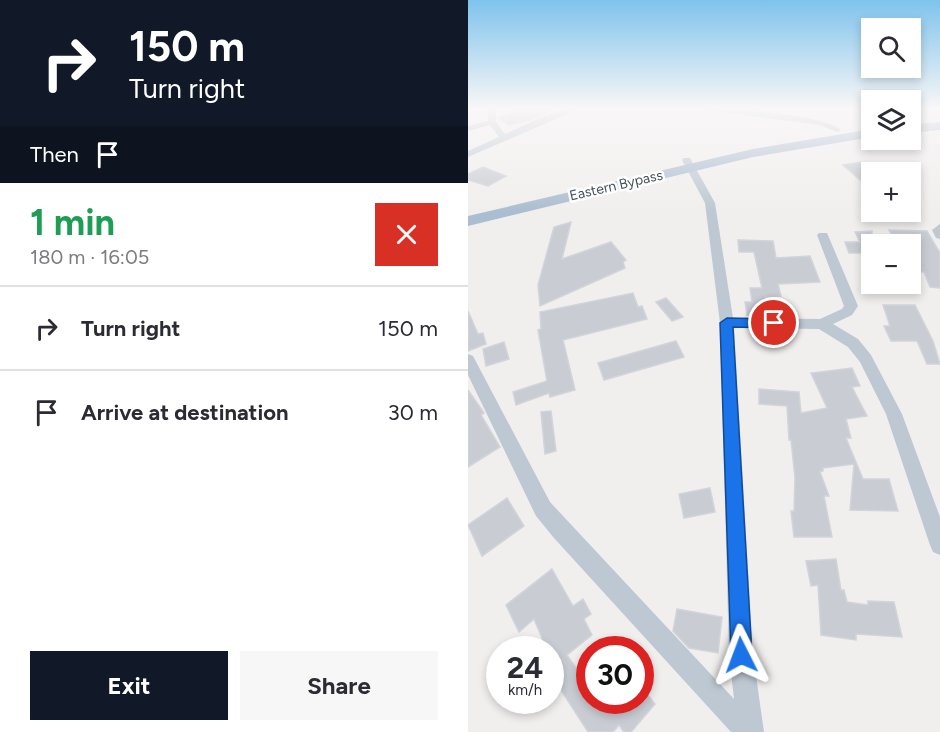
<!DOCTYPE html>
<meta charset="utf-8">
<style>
body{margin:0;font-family:Figtree,sans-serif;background:#f7f7f7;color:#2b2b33;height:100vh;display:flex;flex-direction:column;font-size:22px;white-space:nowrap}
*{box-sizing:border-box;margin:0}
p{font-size:20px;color:#7c7c81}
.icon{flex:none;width:33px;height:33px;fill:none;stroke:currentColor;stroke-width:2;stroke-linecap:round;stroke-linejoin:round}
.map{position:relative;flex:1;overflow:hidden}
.sheet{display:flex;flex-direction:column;background:#fff;width:468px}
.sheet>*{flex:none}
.banner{background:#111827;color:#fff;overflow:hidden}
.buttons{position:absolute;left:393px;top:18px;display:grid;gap:12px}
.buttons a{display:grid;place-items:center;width:60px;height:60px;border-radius:0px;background:#fff;box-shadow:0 3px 9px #0003;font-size:30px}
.speed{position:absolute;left:18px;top:636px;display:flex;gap:12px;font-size:30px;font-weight:700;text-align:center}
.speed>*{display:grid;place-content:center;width:78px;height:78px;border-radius:50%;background:#fff;box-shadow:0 3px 9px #0003;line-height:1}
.speed small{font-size:15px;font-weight:400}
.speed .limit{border:9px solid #d22;background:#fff;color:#111}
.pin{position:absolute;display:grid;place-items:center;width:51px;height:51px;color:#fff;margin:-26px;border:3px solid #fff;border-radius:50%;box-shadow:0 2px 6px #0007}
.me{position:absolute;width:66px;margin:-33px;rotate:357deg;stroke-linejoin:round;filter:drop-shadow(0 0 4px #0008)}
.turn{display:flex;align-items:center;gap:21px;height:126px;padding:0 30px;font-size:27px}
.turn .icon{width:78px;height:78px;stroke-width:2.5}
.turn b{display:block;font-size:42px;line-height:51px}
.then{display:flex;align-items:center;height:57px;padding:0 30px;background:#0003;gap:12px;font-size:22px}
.round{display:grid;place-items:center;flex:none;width:63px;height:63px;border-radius:0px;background:#f7f7f7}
.summary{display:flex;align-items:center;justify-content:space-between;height:102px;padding:0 30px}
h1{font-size:36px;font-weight:700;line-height:45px;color:#1e9e55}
.primary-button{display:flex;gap:12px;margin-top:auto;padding:12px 30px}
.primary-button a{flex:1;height:69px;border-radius:0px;background:#111827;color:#fff;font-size:24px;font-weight:700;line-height:69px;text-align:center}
.primary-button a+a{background:#f7f7f7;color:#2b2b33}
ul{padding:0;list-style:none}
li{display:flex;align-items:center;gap:18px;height:84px;padding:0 30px;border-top:2px solid #e1e1e2}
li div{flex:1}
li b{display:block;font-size:22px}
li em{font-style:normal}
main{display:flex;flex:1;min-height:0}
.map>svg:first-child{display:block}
</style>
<main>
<section class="sheet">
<div class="banner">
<div class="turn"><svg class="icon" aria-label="right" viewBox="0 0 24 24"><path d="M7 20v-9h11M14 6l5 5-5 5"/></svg><div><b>150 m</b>Turn right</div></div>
<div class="then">Then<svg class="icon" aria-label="arrive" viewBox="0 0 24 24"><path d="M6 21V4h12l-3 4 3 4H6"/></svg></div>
</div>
<div class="summary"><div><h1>1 min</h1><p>180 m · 16:05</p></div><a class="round" style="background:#d93025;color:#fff"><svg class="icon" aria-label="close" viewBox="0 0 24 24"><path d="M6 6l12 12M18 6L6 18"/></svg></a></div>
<ul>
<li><svg class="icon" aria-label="right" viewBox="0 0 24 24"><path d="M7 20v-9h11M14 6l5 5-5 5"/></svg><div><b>Turn right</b></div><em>150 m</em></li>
<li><svg class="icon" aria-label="arrive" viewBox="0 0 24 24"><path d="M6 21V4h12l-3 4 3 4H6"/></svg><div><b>Arrive at destination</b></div><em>30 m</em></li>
</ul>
<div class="primary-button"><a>Exit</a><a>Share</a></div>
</section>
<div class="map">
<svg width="472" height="732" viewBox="0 0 472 732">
<rect width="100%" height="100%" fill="#f1eeee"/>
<!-- building -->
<g fill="#c9cdd3" stroke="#d1d4da" stroke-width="1.5">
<polygon points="42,109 82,109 83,111 62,120 41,125 30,118 47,112"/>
<polygon points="393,162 404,171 404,185 397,179 392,180 375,165"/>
<polygon points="15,167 38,176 20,186 0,180 0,174"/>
<polygon points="103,222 94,259 143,242 158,260 155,262 157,268 72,306 70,285 86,227"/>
<polygon points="421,230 459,231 472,253 472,288 462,287 456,272 442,271 442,244 428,244"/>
<polygon points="404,231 404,265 398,253 381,253 377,242 392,242 387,232"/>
<polygon points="270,240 305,241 308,258 342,256 352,282 310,284 313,296 297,297 300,315 279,315 277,302 284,302 282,288 294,288 286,252 271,252"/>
<polygon points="165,293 170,307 174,306 179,319 95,340 107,390 82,397 81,393 48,405 45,392 79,381 70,330 73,329 72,312"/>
<polygon points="198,298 215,317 204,321 188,302"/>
<polygon points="415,305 447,305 465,341 472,364 459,364 449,341 423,341 416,326 422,326"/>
<polygon points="0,311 10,334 15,333 18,344 0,351"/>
<polygon points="208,341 216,357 136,380 130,363"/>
<polygon points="36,342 41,359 18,366 15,349"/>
<polygon points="384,368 392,386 384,387 399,416 378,419 383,438 378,438 395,479 421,479 430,511 382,510 386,464 355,468 355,471 352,472 361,496 356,496 364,537 326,537 323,511 326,511 327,478 323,440 321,440 319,406 291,404 291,389 331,392 333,413 359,408 343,373"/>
<polygon points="0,390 14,410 16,413 13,415 32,447 0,467"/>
<polygon points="83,411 88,451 77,454 73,412"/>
<polygon points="242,488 247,512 216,518 211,494"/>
<polygon points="39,498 56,526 14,556 0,525"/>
<polygon points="368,559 373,590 376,590 379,602 400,605 400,601 426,602 434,637 388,634 388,640 353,635 350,585 343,586 338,561"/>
<polygon points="84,569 105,606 115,599 123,614 116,619 124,635 99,655 122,688 122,700 172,700 172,685 187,704 163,732 156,732 151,725 145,732 120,732 82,673 87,666 82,650 79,650 66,619 51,632 38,605"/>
<polygon points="209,609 254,617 250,653 221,648 205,631"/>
</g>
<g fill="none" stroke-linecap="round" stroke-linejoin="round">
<!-- street -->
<g fill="#bdc8d2" fill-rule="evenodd">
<path d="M 20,109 L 28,109 L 28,122 L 37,134 C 60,124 85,109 111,109 L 0,157 L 0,151 L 31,137 L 22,125 L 0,131 L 0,126 L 20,121 Z"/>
<path d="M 230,109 C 260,109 352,113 373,130 L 369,132 L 352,125 Z"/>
<polygon points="442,109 449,109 442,113"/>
<polygon points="216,158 222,158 247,203 265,318 352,319 374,309 376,306 349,235 351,233 359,233 390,306 384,315 365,324 390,339 403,355 434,414 472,517 472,555 465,552 462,545 418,414 392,362 380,347 351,329 266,328 285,655 296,732 263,732 86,538 68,516 0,375 0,354 5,356 82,502 266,699 261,655 252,323 237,203 214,160"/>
<polygon points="472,224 472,239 468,238 464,230"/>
</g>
<!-- primary -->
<g fill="#abbdd0" fill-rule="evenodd">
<polygon points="472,122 472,130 442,133 442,125"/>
<polygon points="404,129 404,137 285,157 0,226 0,216 285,149"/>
</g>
</g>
<!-- sky -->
<linearGradient id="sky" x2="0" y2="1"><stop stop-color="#7fc3ed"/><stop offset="0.51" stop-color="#f9f7f7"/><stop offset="1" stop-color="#f9f7f7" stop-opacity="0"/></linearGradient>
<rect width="472" height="212" fill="url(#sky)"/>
<!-- route -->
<polygon fill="#1a73e8" stroke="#114b97" stroke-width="1.5" points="259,318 306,319 313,323 306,328 265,327 284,655 281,662 273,665 266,662 263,655 252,323"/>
<g text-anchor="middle" stroke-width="5" stroke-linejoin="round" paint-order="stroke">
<!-- far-street labels -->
<g font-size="14" fill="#44515d" stroke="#fff">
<text transform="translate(148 185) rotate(-13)" y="5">Eastern Bypass</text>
</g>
</g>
</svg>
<div class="buttons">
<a><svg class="icon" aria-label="search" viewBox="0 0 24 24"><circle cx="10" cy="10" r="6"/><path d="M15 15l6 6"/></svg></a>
<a><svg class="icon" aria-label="layers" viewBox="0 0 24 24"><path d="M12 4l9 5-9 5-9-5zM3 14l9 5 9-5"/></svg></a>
<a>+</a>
<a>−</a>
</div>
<div class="speed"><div>24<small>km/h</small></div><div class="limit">30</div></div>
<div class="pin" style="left:306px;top:323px;background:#d93025"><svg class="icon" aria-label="arrive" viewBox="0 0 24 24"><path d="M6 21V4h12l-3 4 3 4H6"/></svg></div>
<svg class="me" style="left:273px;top:655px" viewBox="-20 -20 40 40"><path d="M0-17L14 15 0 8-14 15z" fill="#1a73e8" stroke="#fff" stroke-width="4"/></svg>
</div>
</main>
